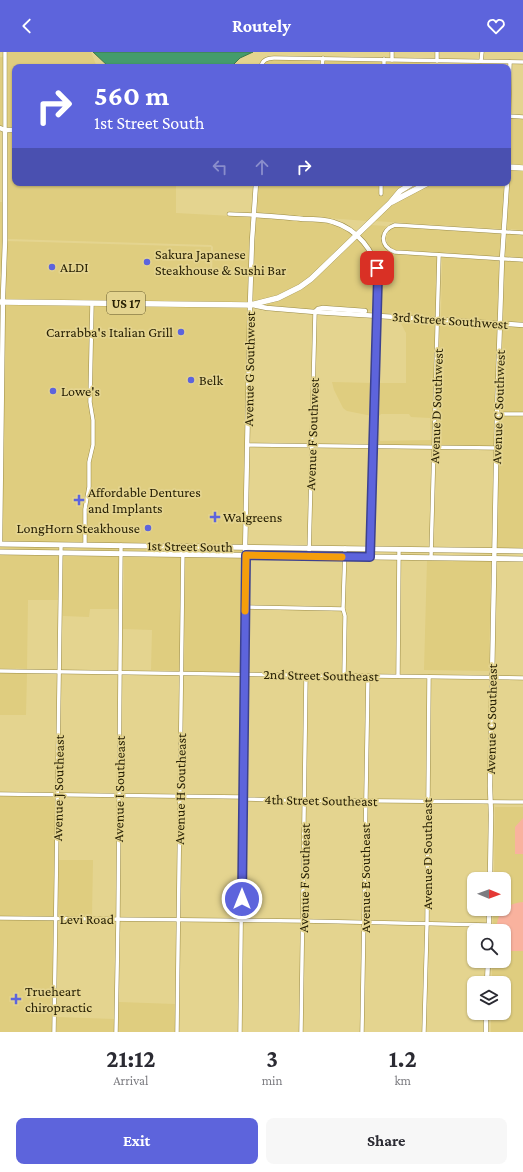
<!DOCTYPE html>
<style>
body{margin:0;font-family:"Crimson Pro",serif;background:#f7f7f7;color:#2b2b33;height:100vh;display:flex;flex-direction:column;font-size:15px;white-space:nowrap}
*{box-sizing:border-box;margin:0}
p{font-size:13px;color:#7c7c81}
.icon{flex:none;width:22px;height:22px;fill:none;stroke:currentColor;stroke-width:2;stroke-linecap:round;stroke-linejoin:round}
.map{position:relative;height:980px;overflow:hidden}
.side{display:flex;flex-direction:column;background:#fff;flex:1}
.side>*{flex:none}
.banner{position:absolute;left:12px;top:12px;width:499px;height:122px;border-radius:8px;box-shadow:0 1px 3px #0004;background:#5d64dc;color:#fff;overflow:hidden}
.needle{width:26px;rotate:91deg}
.fabs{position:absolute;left:467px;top:820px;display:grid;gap:8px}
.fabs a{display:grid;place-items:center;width:44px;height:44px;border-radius:8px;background:#fff;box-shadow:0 1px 3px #0004;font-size:20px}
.pin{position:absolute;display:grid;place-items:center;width:34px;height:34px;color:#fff;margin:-17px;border-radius:8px;box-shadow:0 2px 6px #0006}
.me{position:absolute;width:44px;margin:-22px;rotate:0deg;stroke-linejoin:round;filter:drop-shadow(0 0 3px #0008)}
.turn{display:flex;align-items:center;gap:14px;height:84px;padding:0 16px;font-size:18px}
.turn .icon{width:52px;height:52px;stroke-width:2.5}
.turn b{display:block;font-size:28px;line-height:34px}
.lanes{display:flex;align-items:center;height:38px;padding:0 16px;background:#0003;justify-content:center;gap:20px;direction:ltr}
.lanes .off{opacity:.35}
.eta{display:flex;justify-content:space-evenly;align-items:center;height:68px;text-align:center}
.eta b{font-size:24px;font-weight:700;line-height:28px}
.button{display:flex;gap:8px;margin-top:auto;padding:8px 16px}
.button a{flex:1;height:46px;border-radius:8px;background:#5d64dc;color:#fff;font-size:16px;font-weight:700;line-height:46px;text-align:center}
.button a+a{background:#f7f7f7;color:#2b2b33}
header{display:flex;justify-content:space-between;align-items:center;height:52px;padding:0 16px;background:#5d64dc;color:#fff;font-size:18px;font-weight:700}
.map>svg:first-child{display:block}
</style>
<header><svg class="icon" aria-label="back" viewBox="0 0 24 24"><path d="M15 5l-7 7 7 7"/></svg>Routely<svg class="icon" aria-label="heart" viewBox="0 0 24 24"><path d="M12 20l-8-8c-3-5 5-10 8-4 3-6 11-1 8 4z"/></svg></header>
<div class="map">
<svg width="523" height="980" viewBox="0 0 523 980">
<rect width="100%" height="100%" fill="#e4d48f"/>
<!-- built -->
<g fill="#dfcd7f" fill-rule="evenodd">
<polygon points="8,0 91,0 97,15 15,15 15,76 7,76"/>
<polygon points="0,5 3,5 2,75 0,74"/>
<polygon points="269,8 320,8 320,15 263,15 264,12"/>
<polygon points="325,8 382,9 382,15 325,15"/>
<polygon points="387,10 430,11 430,15 386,15"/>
<polygon points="511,66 523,67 523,114 510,113"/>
<polygon points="7,80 15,81 15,131 176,131 176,161 251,165 249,219 212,219 213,195 211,193 8,187"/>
<polygon points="510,117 523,118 523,178 507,177"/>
<polygon points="259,131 378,131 379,144 383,144 383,131 408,131 368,169 257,161"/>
<polygon points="434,131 504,131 502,177 374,169 390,154"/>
<polygon points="0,150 2,150 3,189 1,248"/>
<polygon points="256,166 323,170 340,175 353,183 309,226 299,233 277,244 253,250"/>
<polygon points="370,173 387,174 383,178 381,185 381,190 388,200 395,202 437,205 436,265 379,261 381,225 379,215 373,199 360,183"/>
<polygon points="396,175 502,182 500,205 395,198 391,196 388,193 386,185 391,176"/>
<polygon points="507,181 523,183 523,206 505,205"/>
<polygon points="357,186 369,201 375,216 376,225 374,259 326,254 317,255 314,258 263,253 279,248 302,237"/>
<polygon points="5,189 211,195 210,220 251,221 245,503 122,498 0,500"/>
<polygon points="442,205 500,209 498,269 441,265"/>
<polygon points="504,209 523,210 523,270 503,269"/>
<path d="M 398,266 L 436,269 L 432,394 L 376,393 L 377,331 L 406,331 L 406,281 ZM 381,362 L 409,362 L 411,365 L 430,366 L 431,388 L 380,389 L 379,364 Z"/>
<polygon points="440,270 498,273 494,394 437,394"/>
<polygon points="503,273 523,275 523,360 500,360"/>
<polygon points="332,330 372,331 372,364 347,359 343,356 334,338"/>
<polygon points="500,364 523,365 523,497 496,497"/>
<polygon points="0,502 59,503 58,548 28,548 27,617 0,616"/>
<polygon points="63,503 119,503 119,557 90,557 89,565 63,564"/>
<polygon points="124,503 181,505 180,619 151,618 152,578 123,577"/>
<polygon points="185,505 243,505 242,620 184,619"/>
<polygon points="427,508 491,509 489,619 424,618"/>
<polygon points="0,621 27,621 26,663 0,663"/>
<polygon points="0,744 55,745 54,865 0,864"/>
<polygon points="495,755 523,755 523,980 491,980 491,961 504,961 504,931 492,931 492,909 504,909 504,879 493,879 493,857 504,857 504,827 494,827"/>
<polygon points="59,808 93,808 92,865 58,865"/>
<polygon points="0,868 53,869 52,980 0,980"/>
<polygon points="119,950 175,952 175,980 118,980"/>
<polygon points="57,965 114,967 114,980 57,980"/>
</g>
<!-- green -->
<g fill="#f9b29e">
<polygon points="523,766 523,802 515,802 515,775"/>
<path d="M 523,850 L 523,899 L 504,899 L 504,879 L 497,879 C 495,862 507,851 523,850 Z"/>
</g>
<!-- water -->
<polygon fill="#449c6b" stroke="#3c774c" points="93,0 253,0 240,6 231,15 109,15"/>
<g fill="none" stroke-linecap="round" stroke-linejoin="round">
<defs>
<g id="minor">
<polyline points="392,8 392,0"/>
<polyline points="437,9 437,0"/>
<polyline points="481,9 482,0"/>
<path d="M 261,15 C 262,8 268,6 274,6 L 523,10"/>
<polyline points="322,15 323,6"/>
<polyline points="384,15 384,7"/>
<polyline points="508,64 523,65"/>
<polyline points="5,78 5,0"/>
<polyline points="508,97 510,10"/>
<polyline points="381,131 381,142"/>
<polyline points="229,162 254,163"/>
<path d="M 523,181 L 395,173 C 380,178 379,194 395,200 L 523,208"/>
<polyline points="497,362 523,362"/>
<polyline points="248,393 497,396"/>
<polyline points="85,493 85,457 89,435 89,410 93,393 93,368 90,350 92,251"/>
<polyline points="309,504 315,260"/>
<polyline points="370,505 376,263"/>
<polyline points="431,506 439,203"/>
<polyline points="245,555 343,557"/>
<polyline points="0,619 523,626"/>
<polyline points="344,624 345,564 343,557 345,496"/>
<polyline points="398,624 399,497"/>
<polyline points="0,742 242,745 246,747 275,748 523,750"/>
<polyline points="0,866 303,869 489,873"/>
<polyline points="54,980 61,493"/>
<polyline points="116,980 118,867 121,493"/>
<polyline points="177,980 183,494"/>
<polyline points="240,980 245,503"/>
<polyline points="301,980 306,623"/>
<polyline points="362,980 368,624"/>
<polyline points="424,980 427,872 429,625"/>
</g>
<g id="tertiary">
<polyline points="0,76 5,78 15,78"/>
<path d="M 254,163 C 270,164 287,165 303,167 C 313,167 324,167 333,170 C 357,177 375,199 378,223 C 380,236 377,250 376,263"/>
<polyline points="252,253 267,256 315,260 523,273"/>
<polyline points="315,260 318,257 323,256 365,259"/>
<polyline points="0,489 3,244 5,189 5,78"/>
<polyline points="245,503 250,253 252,189 256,131"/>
<polyline points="490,827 491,763 490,734 497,362 502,207 507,131"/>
<polyline points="489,879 489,857"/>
<polyline points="487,931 488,909"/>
<polyline points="486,980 486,961"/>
</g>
<g id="secondary">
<polyline points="0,492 523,499"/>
<polyline points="0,500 523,507"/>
</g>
<g id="trunk">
<polyline points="508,115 523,116"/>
<polyline points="392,150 428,131"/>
<polyline points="0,250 250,253 278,246 300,235 311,227 390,151 400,139 413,131"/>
</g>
</defs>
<!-- minor casing -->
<use href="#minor" stroke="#998a46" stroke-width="4.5"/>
<!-- tertiary casing -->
<use href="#tertiary" stroke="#998a46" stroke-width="5.5"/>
<!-- secondary casing -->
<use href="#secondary" stroke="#998a46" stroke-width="6"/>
<!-- trunk casing -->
<use href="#trunk" stroke="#998a46" stroke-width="6"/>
<!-- minor -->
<use href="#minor" stroke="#fff" stroke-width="3.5"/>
<!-- tertiary -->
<use href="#tertiary" stroke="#fff" stroke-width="4.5"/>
<!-- secondary -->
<use href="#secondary" stroke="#fff" stroke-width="5"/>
<!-- trunk -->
<use href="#trunk" stroke="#fff" stroke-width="5.5"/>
</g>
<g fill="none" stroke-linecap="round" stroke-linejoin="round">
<defs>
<polyline id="route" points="242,847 246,503 370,505 378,224 377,216"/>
</defs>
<!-- route casing -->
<use href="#route" stroke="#3c418f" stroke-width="10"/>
<!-- route -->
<use href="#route" stroke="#5d64dc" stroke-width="7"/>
<!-- slow -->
<polyline stroke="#f59e0b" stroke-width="7" points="245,559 246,503 342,505"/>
</g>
<!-- markers -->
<g fill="#5d64dc" stroke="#e4d48f" stroke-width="1.5">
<circle cx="147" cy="210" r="4"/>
<circle cx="52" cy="215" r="4"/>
<circle cx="181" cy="280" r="4"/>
<circle cx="191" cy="328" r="4"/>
<circle cx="53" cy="339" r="4"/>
<path d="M77 442h4v4h4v4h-4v4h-4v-4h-4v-4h4z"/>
<path d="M213 459h4v4h4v4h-4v4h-4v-4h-4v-4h4z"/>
<circle cx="148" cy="476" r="4"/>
<path d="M14 941h4v4h4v4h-4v4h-4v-4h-4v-4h4z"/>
</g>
<g text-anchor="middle" stroke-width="3.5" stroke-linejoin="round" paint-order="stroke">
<!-- shield labels -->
<rect fill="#e4d48f" stroke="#60572e" stroke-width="1" x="107" y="240" width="38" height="22" rx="3"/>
<g font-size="13" font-weight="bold" fill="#282105">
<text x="126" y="256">US 17</text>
</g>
<!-- poi labels -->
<g font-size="14" fill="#282105" stroke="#e4d48f" text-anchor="start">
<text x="155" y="207">Sakura Japanese<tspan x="155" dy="16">Steakhouse &amp; Sushi Bar</tspan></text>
<text x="60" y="220">ALDI</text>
<text x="173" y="285" text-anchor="end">Carrabba's Italian Grill</text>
<text x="199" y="333">Belk</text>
<text x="61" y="344">Lowe's</text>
<text x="88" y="445">Affordable Dentures<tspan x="88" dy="16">and Implants</tspan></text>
<text x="223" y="470">Walgreens</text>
<text x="140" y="481" text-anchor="end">LongHorn Steakhouse</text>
<text x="25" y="944">Trueheart<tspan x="25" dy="16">chiropractic</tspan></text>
</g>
<!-- street labels -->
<g font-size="14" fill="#282105" stroke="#e4d48f">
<text transform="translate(450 268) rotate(4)" y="5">3rd Street Southwest</text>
<text transform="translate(249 317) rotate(-89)" y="5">Avenue G Southwest</text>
<text transform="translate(436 354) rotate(-88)" y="5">Avenue D Southwest</text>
<text transform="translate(498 355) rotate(-88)" y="5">Avenue C Southwest</text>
<text transform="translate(312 382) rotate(-88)" y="5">Avenue F Southwest</text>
<text transform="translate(190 494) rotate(1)" y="5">1st Street South</text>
<text transform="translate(321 623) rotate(1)" y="5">2nd Street Southeast</text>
<text transform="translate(491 667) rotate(-89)" y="5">Avenue C Southeast</text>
<text transform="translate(58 736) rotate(-89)" y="5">Avenue J Southeast</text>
<text transform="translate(119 737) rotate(-89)" y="5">Avenue I Southeast</text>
<text transform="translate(180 737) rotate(-89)" y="5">Avenue H Southeast</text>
<text transform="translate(321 748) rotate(1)" y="5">4th Street Southeast</text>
<text transform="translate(427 802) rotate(-90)" y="5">Avenue D Southeast</text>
<text transform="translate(304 826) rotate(-89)" y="5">Avenue F Southeast</text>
<text transform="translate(365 826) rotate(-90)" y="5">Avenue E Southeast</text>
<text x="87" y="872">Levi Road</text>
</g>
</g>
</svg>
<div class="fabs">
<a><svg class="needle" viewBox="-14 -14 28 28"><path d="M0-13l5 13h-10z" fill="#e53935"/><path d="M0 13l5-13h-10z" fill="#7c7c81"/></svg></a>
<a><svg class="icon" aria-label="search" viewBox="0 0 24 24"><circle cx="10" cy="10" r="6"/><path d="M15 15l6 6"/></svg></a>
<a><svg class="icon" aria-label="layers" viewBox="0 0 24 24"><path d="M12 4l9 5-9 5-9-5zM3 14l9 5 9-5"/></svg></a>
</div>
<div class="pin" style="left:377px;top:216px;background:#d93025"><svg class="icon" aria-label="arrive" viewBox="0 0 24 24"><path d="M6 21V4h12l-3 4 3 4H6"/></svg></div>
<svg class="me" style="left:242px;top:847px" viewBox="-20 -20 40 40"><circle r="17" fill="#5d64dc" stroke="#fff" stroke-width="3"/><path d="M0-11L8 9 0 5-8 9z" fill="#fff"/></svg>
<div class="banner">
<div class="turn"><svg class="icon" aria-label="right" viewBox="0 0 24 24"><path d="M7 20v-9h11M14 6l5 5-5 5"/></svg><div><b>560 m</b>1st Street South</div></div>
<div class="lanes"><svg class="icon off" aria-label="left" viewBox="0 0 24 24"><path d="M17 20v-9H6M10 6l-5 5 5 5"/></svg><svg class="icon off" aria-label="ahead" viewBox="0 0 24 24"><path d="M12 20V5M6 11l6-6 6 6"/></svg><svg class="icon" aria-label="right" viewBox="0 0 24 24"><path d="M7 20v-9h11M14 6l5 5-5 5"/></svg></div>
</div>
</div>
<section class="side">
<div class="eta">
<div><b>21:12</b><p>Arrival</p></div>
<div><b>3</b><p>min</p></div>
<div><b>1.2</b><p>km</p></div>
</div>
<div class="button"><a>Exit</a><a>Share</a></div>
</section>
